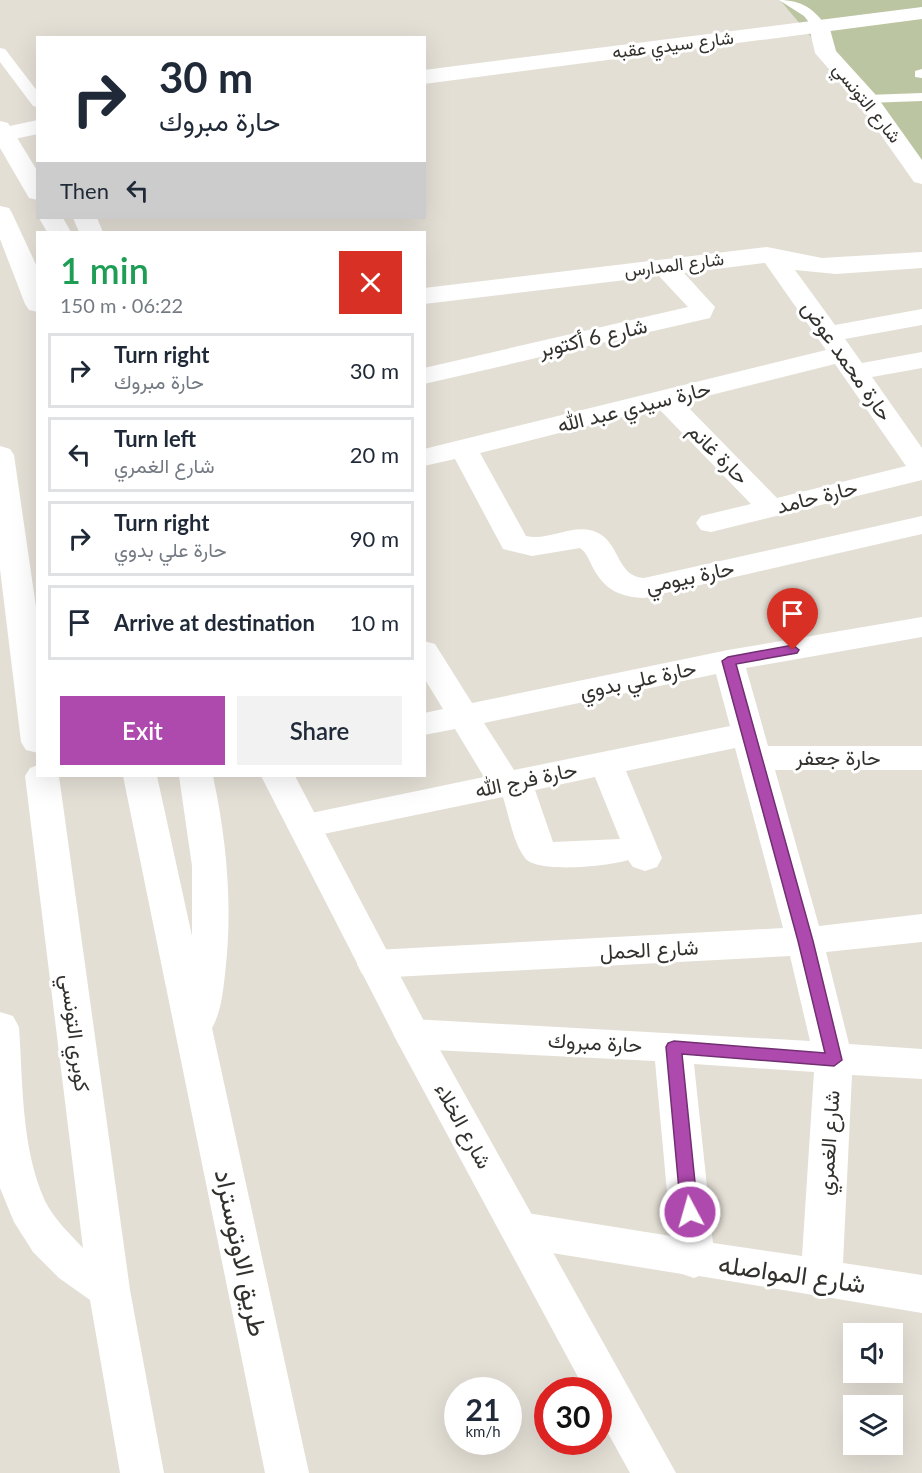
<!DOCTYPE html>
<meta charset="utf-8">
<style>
body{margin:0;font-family:Lato,Vazirmatn,sans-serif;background:#f2f2f3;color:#1f2937;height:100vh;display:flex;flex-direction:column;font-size:22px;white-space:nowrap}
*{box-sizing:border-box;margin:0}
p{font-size:20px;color:#747a83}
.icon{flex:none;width:33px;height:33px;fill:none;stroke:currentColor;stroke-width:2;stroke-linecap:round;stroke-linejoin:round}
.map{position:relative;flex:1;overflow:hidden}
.side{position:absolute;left:36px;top:231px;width:390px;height:546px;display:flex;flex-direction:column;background:#fff;border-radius:0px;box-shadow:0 6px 24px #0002}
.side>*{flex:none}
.guide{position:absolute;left:36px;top:36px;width:390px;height:183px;border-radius:0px;box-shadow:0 6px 24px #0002;background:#fff;color:#1f2937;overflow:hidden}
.tools{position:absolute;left:843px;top:1323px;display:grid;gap:12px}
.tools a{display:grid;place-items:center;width:60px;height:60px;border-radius:0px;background:#fff;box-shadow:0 6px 24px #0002;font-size:30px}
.speed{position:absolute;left:444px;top:1377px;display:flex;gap:12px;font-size:30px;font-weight:700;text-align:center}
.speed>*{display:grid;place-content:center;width:78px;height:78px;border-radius:50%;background:#fff;box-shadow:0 6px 24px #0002;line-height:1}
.speed small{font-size:15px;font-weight:400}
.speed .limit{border:9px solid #d22;background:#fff;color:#111}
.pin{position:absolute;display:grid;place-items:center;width:51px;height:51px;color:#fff;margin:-62px -26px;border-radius:50% 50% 50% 0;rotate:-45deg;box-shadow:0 0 6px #0007}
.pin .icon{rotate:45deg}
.me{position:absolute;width:66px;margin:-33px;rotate:354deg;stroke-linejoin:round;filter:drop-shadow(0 0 4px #0008)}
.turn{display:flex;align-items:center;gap:21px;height:126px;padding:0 24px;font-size:27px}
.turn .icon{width:78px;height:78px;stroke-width:2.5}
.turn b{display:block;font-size:42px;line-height:51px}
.then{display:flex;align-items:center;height:57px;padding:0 24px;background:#0003;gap:12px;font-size:22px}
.round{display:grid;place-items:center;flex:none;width:63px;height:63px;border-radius:0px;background:#f2f2f3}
.overview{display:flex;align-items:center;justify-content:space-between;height:102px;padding:0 24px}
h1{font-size:36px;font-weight:600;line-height:45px;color:#1e9e55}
.cta{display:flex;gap:12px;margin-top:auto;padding:12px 24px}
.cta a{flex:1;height:69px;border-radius:0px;background:#ae49ae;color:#fff;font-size:24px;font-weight:600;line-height:69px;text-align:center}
.cta a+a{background:#f2f2f3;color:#1f2937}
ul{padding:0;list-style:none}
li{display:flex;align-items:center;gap:18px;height:75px;margin:0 12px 9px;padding:0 12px;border:3px solid #e0e1e3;border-radius:0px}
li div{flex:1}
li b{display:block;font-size:22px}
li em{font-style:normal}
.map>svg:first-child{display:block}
</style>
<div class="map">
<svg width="922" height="1473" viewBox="0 0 922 1473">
<rect width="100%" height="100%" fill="#e3dfd5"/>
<!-- green -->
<polygon fill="#bbc5a1" points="780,0 922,0 922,169"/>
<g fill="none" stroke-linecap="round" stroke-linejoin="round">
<!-- lane -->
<g fill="#fff" fill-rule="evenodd">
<path d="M 779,0 C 802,0 814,9 827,27 L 820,31 L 815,30 L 804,16 Z"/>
<polygon points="0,48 5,49 38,92 38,107 33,106 0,62"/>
<polygon points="922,69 922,78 915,77 915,71"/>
<polygon points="922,93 922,101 867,103 860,99 867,95"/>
</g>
<!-- street -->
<g fill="#fff" fill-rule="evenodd">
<polygon points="820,21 828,22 836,51 875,94 922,160 922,184 914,182 859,104 815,53 809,27 812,22"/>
<polygon points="38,120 38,134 0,142 0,128"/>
<path d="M 767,247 L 822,258 L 922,252 L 922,268 L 836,274 L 795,270 L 835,325 L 922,309 L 922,325 L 845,339 L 862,363 L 922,352 L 922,368 L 872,377 L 922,448 L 922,480 L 711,532 L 701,530 L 696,523 L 701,516 L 751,504 L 658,408 L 480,453 L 526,536 C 550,542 576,520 600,534 C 620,546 618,577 644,578 L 922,516 L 922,534 L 644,598 C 620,597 605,590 593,568 C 589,560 587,553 580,548 L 532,556 L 503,549 L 455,459 L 424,466 L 424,449 L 826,350 L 765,263 L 684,273 L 715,307 L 710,318 L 424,384 L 424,368 L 688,307 L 659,276 L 424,304 L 424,288 ZM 835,364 L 906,466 L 777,498 L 683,402 Z"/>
<path d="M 922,617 L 922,637 L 746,668 L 768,746 L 922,746 L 922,770 L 775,770 L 819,926 L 922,914 L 922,942 L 826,952 L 849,1044 L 922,1049 L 922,1079 L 852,1075 L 843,1263 L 922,1275 L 922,1313 L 699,1276 L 694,1278 L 682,1274 L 521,1248 L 507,1242 L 501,1230 L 507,1218 L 521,1212 L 671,1236 L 655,1061 L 412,1049 L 399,1045 L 393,1034 L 399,1023 L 412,1019 L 810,1041 L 790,956 L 375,978 L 362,974 L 357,964 L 362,954 L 375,950 L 783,928 L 735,748 L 626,771 L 662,858 L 657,867 L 645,871 L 633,867 L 628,860 C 610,866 537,874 525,858 C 513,842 509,816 503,797 L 304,838 L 292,835 L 287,826 L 292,817 L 484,777 L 455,729 L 424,735 L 424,713 L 443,709 L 424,678 L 424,641 L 435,644 L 472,703 L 728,650 ZM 716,674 L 730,726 L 514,770 L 484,723 ZM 595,777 L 620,839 L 553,842 L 535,790 ZM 694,1064 L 814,1072 L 802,1256 L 713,1243 Z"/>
</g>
<!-- secondary -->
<g fill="#fff" fill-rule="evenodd">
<polygon points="922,7 922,19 424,84 424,70"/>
<polygon points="73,218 97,218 103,232 79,232"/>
<polygon points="261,776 295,776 425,1023 676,1473 630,1473 598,1415 598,1390 585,1390 399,1045"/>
</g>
<!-- highway -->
<g fill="#fff" fill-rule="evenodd">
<polygon points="0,121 8,123 38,172 38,200 29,198 0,148"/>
<polygon points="0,206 9,208 12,213 38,269 38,312 29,310 25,304 0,239"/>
<polygon points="39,218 63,218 71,232 47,232"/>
<polygon points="0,446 10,449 14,455 38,621 38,753 26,750 21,742 0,569"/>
<path d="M 38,765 L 38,776 L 59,776 L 130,1290 L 164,1473 L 120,1473 L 90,1300 L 59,1278 L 33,1252 L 14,1222 L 0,1188 L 0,1012 L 13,1016 L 19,1027 C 23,1084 21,1148 45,1201 C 54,1219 69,1233 83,1248 L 25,776 L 30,768 Z"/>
<path d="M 123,776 L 157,776 L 192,936 L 192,866 L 179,776 L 213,776 C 227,842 233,907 225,974 C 223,992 221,1012 212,1028 L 309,1473 L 265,1473 Z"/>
</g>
</g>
<!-- route -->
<polygon fill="#ae49ae" stroke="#712f71" stroke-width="1.5" points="793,645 799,650 797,653 736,664 813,941 842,1060 834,1066 682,1054 698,1212 695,1218 690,1220 684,1218 681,1212 666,1047 668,1043 674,1041 825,1053 798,941 722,661 728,657"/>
<g text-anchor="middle" stroke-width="6" stroke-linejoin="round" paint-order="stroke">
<!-- far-street labels -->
<g font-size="18" fill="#32312d" stroke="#fff">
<text transform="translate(673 45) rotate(-7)" y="6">شارع سيدي عقبه</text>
<text transform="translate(867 103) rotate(51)" y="6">شارع التونسي</text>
<text transform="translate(674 265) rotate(-7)" y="6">شارع المدارس</text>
</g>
<!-- street labels -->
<g font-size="21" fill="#32312d" stroke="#fff">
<text transform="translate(593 338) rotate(-13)" y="7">شارع 6 أكتوبر</text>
<text transform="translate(847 361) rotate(55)" y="7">حارة محمد عوض</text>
<text transform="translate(634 407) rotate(-14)" y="7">حارة سيدي عبد الله</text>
<text transform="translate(718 454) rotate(45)" y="7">حارة غانم</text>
<text transform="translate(817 497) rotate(-14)" y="7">حارة حامد</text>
<text transform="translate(690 577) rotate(-12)" y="7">حارة بيومي</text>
<text transform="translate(638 680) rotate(-12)" y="7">حارة علي بدوي</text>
<text x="838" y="765">حارة جعفر</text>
<text transform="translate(526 780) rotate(-12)" y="7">حارة فرج الله</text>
<text transform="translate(649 950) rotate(-3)" y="7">شارع الحمل</text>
<text transform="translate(75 1033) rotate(83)" y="7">كوبري التونسي</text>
<text transform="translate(595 1043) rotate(3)" y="7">حارة مبروك</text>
<text transform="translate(463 1126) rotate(61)" y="7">شارع الخلاء</text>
<text transform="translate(829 1143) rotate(-86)" y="7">شارع الغمري</text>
</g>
<!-- near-street labels -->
<g font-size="26" fill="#32312d" stroke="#fff">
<text transform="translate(241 1253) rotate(78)" y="9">طريق الاوتوستراد</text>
<text transform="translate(792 1274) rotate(8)" y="9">شارع المواصله</text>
</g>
</g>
</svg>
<div class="tools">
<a><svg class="icon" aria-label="sound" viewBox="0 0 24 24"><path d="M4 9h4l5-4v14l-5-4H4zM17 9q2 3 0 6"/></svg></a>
<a><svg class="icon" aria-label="layers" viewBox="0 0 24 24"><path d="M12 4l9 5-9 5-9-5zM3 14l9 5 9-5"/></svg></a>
</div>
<div class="speed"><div>21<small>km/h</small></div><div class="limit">30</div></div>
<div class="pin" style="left:793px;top:650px;background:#d93025"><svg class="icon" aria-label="arrive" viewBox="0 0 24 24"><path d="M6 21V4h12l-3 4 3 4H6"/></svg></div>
<svg class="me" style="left:690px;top:1212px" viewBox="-20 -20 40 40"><circle r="17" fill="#ae49ae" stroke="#fff" stroke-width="3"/><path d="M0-11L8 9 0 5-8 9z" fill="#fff"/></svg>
<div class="guide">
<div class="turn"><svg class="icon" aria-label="right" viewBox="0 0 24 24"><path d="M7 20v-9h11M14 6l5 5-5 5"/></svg><div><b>30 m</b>حارة مبروك</div></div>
<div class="then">Then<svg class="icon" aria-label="left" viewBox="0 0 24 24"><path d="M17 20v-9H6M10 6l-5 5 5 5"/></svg></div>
</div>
<section class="side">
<div class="overview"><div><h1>1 min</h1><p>150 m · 06:22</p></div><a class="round" style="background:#d93025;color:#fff"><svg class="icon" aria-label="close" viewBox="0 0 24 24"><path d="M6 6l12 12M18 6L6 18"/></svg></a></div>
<ul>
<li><svg class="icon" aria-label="right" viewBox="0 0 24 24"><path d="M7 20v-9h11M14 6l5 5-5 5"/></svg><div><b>Turn right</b><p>حارة مبروك</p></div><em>30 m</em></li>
<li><svg class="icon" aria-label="left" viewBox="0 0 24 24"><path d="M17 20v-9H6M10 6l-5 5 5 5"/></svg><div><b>Turn left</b><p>شارع الغمري</p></div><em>20 m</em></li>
<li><svg class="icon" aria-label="right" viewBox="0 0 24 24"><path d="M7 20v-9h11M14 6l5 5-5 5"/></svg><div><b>Turn right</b><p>حارة علي بدوي</p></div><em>90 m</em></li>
<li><svg class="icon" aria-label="arrive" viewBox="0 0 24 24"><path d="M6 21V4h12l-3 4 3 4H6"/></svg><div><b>Arrive at destination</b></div><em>10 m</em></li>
</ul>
<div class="cta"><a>Exit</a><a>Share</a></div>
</section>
</div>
